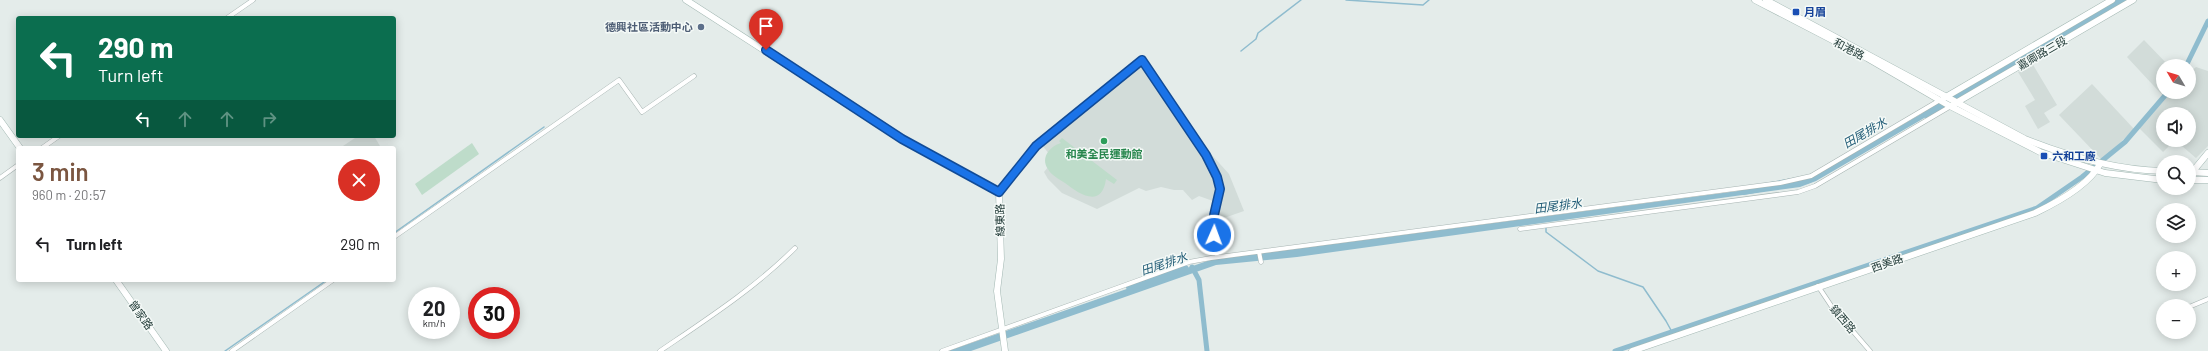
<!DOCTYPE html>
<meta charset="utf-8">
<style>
body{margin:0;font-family:Barlow,"Noto Sans TC",sans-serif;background:#f2f2f2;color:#202124;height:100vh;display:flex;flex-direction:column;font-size:15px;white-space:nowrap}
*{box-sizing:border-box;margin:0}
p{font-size:13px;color:#757577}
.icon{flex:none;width:22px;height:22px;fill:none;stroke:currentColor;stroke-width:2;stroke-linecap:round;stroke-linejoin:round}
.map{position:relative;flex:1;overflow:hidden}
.panel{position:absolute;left:16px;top:146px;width:380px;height:136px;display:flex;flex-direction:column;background:#fff;border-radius:4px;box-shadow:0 2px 10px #0003}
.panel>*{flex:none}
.guide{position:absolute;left:16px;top:16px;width:380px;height:122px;border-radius:4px;box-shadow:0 2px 10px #0003;background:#0b6e4f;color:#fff;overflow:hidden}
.needle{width:26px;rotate:308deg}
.tools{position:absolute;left:2156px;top:59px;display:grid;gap:8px}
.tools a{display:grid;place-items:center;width:40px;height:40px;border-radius:50%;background:#fff;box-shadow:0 2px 10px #0003;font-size:20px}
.speed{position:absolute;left:408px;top:287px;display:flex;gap:8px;font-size:20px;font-weight:700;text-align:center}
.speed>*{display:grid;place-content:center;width:52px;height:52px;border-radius:50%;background:#fff;box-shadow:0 2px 10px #0003;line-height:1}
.speed small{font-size:10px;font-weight:400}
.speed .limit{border:6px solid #d22;background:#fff;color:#111}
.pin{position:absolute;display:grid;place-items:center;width:34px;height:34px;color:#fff;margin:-41px -17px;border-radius:50% 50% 50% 0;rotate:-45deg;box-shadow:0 0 4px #0007}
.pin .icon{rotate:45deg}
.me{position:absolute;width:44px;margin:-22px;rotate:2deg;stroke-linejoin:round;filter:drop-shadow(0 0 3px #0008)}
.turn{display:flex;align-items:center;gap:14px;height:84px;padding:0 16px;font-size:18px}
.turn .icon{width:52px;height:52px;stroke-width:2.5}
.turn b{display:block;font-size:28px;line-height:34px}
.lanes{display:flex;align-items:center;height:38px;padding:0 16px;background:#0003;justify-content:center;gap:20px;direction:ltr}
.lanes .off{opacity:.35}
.round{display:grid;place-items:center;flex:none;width:42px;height:42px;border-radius:21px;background:#f2f2f2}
.head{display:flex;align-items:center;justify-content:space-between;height:68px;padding:0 16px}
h1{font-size:24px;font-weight:600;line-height:30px;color:#7b5641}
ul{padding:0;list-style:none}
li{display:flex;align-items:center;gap:12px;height:60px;padding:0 16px}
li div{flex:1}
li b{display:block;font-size:15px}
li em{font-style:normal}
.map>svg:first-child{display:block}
</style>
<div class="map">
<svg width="2208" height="351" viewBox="0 0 2208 351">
<rect width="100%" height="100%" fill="#e4ecea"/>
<!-- built -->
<g fill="#d2dcd9" fill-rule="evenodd">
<path d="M 2144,40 L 2169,66 L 2163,66 L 2163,92 L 2189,92 L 2189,73 L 2196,67 L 2208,71 L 2208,146 L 2196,158 L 2175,140 L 2163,152 L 2138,127 L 2165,98 L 2127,57 ZM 2163,114 L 2189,114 L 2189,140 L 2163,140 Z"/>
<polygon points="2032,63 2057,105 2044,113 2050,122 2038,129 2025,106 2035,100 2018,72"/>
<polygon points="1142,64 1175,114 1229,174 1244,211 1221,219 1213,201 1199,196 1192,200 1183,190 1174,190 1161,187 1146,191 1139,188 1097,209 1062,193 1048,179 1044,172 1054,160 1042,145"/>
<polygon points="2092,84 2134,129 2102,160 2059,115"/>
<polygon points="358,136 374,136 380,146 377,148 340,148"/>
</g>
<!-- green -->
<g fill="#bedcca">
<path d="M 1062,138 L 1117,180 L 1114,184 L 1106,179 C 1102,209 1079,194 1065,183 C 1059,179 1051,175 1048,169 C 1040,158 1050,146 1061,143 L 1059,141 Z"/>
<polygon points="472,143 479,154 422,195 415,184"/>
</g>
<!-- water -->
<polygon fill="#8fbcce" points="1933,107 1938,110 1816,181 1800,187 1297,257 1216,265 971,351 948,351 1210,260 1784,185 1807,180"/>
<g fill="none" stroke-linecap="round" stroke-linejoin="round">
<!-- stream -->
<g stroke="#8fbcce" stroke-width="1.5">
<polyline points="1346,0 1423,5 1429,0"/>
<polyline points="1241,51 1256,39 1258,33 1301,0"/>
<polyline points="1546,226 1546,232 1598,271 1643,287 1666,321 1672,332"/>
<polyline points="394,233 544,127"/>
<polyline points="225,351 327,280"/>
</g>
<!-- canal -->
<g stroke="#8fbcce" stroke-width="5">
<polyline points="2186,66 2208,21"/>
<polyline points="1192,267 1199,280 1207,351"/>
<polyline points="1615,351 2037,208 2082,177 2125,142 2168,92"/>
</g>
<!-- river -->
<g stroke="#8fbcce" stroke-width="8">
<polyline points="1927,114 2124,0"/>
<polyline points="1743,191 1809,179 1817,175"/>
<polyline points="1130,287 1185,269"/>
</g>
<defs>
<g id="street">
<polyline points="227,18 253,0"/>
<polyline points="42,148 59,136"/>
<polyline points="0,178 18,165"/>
<polyline points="999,192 1036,146 1142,60 1206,155 1217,177 1220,189 1214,225 1217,257"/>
<polyline points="1520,229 1798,192 1815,186 1951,106"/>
<polyline points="394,237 619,80 642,112 694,76"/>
<polyline points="1259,252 1261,262"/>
<polyline points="1818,286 1832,307 1870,351"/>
<polyline points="2189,307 2208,299"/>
<polyline points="232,351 333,280"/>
<path d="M 660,351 C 707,319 755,288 795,248"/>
<polyline points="942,351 1189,262 1211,258 1780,183 1811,176 1940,100"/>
</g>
<g id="secondary">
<polyline points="686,0 902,139 999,192 1001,259 997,291 1005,351"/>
<polyline points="1755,0 1867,58 1948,105 2040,152 2105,173 2163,180"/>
<path d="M 1766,0 L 2025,139 C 2070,157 2115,170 2163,171"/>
<polyline points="1944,98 2112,0"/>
<polyline points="1954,104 2133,0"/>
<polyline points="0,120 20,148"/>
<polyline points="2190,172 2208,173"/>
<polyline points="2189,176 2208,153"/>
<polyline points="2189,180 2208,180"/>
<polyline points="116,280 166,351"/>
<path d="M 1632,351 L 2035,213 C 2056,203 2089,185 2100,164"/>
</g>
</defs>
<!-- street casing -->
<use href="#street" stroke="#a7b4b2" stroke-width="5"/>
<!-- secondary casing -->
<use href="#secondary" stroke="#a3b8b3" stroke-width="7"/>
<!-- street -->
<use href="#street" stroke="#fff" stroke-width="4"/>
<!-- secondary -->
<use href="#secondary" stroke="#fff" stroke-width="6"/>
</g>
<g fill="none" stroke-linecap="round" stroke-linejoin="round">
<defs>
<polyline id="route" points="766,50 902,139 999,192 1036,146 1142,60 1206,155 1217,177 1220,189 1214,215 1214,235"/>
</defs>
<!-- route casing -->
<use href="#route" stroke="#114b97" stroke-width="10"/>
<!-- route -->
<use href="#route" stroke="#1a73e8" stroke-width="7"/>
</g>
<!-- markers -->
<g fill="#1a4fb4" stroke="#f4f9f7" stroke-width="1.5">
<rect x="1792" y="8" width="8" height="8" rx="2"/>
<rect x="2040" y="152" width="8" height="8" rx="2"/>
</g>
<circle fill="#5c6f8a" stroke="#f4f9f7" stroke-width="1.5" cx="701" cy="27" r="4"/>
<circle fill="#2e9e5b" stroke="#f4f9f7" stroke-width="1.5" cx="1104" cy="141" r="4"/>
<g text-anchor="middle" stroke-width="3" stroke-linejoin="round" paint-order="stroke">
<!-- transit labels -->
<g font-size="11" font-weight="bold" fill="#164399" stroke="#f4f9f7" text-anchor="start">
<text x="1804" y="16">月眉</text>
<text x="2052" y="160">六和工廠</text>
</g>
<!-- service labels -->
<g font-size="11" font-weight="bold" fill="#4e5e75" stroke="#f4f9f7" text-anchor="end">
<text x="693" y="31">德興社區活動中心</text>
</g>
<!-- street labels -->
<g font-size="11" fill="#243d3a" stroke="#f4f9f7">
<text transform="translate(1849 49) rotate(27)" y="4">和港路</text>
<text transform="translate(2042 53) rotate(-30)" y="4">嘉卿路三段</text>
<text transform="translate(1000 220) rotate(-91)" y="4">線東路</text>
<text transform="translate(1887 263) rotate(-19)" y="4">西美路</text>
<text transform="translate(141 315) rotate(55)" y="4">曾家路</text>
<text transform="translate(1843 319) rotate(50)" y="4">鎮西路</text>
</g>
<!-- leisure labels -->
<g font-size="11" font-weight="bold" fill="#27864d" stroke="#f4f9f7">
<text x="1104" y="158">和美全民運動館</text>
</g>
<!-- water labels -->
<g font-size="12" font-style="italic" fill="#215c76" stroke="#f4f9f7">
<text transform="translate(1865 133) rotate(-30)" y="4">田尾排水</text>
<text transform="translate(1558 206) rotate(-7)" y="4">田尾排水</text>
<text transform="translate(1164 264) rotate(-18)" y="4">田尾排水</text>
</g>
</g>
</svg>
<div class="tools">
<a><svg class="needle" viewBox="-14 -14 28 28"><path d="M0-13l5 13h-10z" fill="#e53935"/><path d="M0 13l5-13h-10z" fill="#757577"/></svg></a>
<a><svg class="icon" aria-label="sound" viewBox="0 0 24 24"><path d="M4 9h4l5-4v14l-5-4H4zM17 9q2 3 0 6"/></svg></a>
<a><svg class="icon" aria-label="search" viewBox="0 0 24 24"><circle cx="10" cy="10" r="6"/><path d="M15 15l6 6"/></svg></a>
<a><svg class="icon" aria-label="layers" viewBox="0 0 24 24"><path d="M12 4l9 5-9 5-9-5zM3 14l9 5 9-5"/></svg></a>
<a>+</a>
<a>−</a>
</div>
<div class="speed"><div>20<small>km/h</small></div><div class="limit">30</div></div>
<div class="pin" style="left:766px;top:50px;background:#d93025"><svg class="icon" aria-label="arrive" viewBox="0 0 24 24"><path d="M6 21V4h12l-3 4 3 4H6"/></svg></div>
<svg class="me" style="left:1214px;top:235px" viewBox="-20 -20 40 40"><circle r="17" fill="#1a73e8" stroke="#fff" stroke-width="3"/><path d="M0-11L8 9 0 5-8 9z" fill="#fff"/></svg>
<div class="guide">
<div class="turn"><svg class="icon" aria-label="left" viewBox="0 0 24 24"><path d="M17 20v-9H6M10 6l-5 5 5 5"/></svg><div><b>290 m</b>Turn left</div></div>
<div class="lanes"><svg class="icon" aria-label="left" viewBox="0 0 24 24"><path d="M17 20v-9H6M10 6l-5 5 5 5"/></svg><svg class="icon off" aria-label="ahead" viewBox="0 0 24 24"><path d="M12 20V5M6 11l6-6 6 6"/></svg><svg class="icon off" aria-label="ahead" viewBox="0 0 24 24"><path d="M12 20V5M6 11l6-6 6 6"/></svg><svg class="icon off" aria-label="right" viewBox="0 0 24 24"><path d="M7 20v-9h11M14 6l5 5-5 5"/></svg></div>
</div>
<section class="panel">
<div class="head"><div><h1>3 min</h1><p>960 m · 20:57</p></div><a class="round" style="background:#d93025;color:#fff"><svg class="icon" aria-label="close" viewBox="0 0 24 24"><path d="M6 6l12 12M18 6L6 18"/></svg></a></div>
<ul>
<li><svg class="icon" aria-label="left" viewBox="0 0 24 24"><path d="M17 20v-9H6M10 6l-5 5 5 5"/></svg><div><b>Turn left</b></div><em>290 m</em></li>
</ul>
</section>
</div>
